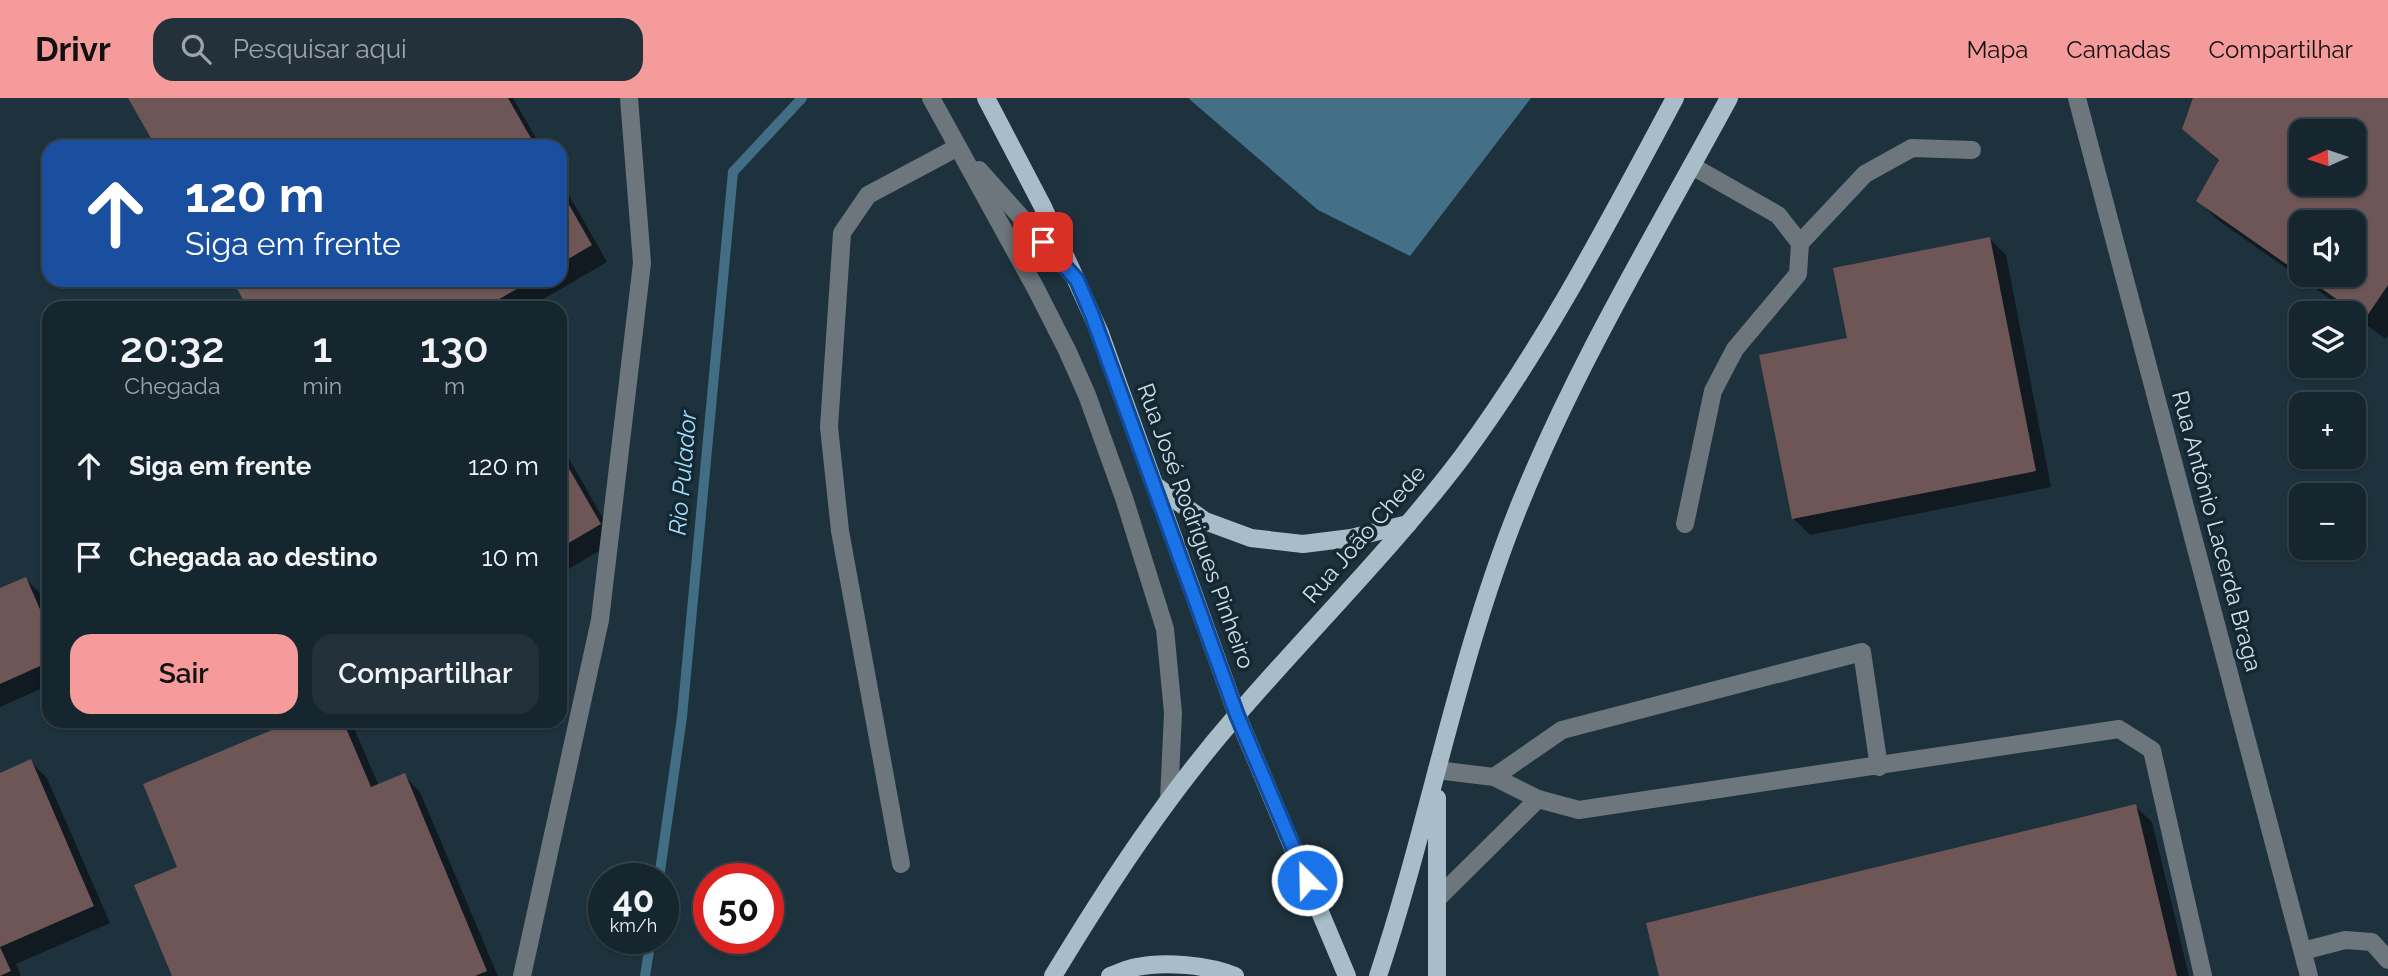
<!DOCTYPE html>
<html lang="pt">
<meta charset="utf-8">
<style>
body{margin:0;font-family:Raleway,sans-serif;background:#23323a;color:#f1f3f6;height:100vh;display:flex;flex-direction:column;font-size:26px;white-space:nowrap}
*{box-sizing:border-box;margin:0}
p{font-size:23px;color:#9ea5aa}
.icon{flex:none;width:38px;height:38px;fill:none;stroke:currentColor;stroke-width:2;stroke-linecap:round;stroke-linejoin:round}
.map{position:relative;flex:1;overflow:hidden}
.drawer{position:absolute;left:42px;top:203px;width:525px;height:427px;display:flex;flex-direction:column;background:#16262e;border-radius:21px;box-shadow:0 2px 5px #0004,0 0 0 2px #35434a}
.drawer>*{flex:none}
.banner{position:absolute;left:42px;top:42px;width:525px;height:147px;border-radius:21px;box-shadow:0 2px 5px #0004,0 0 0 2px #35434a;background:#1a4fa0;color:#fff;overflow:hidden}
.needle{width:46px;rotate:267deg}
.fabs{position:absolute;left:2289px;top:21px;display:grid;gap:14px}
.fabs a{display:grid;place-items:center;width:77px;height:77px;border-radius:14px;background:#16262e;box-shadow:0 2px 5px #0004,0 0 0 2px #35434a;font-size:35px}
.speed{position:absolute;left:588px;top:765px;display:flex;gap:14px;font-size:35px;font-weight:700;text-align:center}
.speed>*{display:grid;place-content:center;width:91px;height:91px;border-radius:50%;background:#16262e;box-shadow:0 2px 5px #0004,0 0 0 2px #35434a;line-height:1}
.speed small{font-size:18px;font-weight:400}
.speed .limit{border:10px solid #d22;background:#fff;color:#111}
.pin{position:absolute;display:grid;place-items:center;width:60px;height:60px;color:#fff;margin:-30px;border-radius:14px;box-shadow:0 4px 10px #0006}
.me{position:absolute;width:77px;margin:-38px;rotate:337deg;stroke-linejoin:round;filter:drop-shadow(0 0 5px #0008)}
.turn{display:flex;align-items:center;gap:24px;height:147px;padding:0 28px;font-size:32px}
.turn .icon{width:91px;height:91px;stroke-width:2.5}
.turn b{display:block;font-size:49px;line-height:60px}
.eta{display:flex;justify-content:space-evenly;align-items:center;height:119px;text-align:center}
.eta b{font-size:42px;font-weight:600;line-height:49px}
.action{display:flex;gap:14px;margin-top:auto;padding:14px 28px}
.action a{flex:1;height:80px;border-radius:21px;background:#f59b9c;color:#111;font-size:28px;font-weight:600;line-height:80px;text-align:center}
.action a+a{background:#23323a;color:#f1f3f6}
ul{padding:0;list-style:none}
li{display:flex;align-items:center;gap:21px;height:91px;padding:0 28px}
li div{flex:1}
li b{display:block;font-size:26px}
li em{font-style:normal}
header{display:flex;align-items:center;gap:42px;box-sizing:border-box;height:98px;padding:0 35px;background:#f59b9c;color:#111}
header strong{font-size:33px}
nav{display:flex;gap:38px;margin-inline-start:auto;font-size:24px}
.search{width:490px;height:63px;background:#23323a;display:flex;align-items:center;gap:18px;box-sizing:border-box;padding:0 24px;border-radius:21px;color:#9ea5aa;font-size:26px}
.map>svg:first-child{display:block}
</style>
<header>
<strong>Drivr</strong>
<div class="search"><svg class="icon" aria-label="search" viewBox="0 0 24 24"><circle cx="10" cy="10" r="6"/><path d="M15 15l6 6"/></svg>Pesquisar aqui</div>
<nav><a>Mapa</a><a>Camadas</a><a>Compartilhar</a></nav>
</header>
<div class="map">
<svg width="2388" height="878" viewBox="0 0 2388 878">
<rect width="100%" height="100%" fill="#1e323d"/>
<!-- forest -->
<polygon fill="#436f87" points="1188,0 1531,0 1410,158 1318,112"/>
<!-- shadow -->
<g fill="#0007" fill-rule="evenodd">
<polygon points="130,0 513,0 541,49 158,49"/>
<path d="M 2195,0 L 2388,0 L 2388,237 L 2386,241 L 2354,218 L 2354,215 L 2350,215 L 2219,123 L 2198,103 L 2220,64 L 2184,31 ZM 2301,33 L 2354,33 L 2354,86 L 2301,86 ZM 2301,124 L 2354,124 L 2354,177 L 2301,177 Z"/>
<polygon points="560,81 607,164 528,210 250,210 234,182 560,182"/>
<polygon points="1990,141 2006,157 2051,389 1810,437 1793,420 1849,241"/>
<polygon points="560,345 616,443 560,476"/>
<polygon points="26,481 42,497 49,513 49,587 0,609 0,492"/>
<polygon points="297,623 351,623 379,688 404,677 420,694 498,878 173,878 180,770"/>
<polygon points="31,664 47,680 110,825 16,866 21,878 0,878 0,677"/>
<polygon points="2135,708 2152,724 2189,878 1660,878"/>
</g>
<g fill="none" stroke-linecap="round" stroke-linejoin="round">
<!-- stream -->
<g stroke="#416e85" stroke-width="10">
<polyline points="659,780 682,619 733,74 802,0"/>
<polyline points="645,878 651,840"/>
</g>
</g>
<!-- building -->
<g fill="#6e5656" fill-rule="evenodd">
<polygon points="128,0 508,0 536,49 156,49"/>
<path d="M 2193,0 L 2388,0 L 2388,187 L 2365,221 L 2196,103 L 2219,62 L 2182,31 ZM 2301,33 L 2354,33 L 2354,86 L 2301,86 ZM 2301,124 L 2354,124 L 2354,177 L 2301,177 Z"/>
<polygon points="560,91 592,147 560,166"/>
<polygon points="1990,139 2036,373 1792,421 1759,257 1847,240 1833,170"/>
<polygon points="232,182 532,182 484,210 248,210"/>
<polygon points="560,355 601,426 560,450"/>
<polygon points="26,479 49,532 49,564 0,586 0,490"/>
<polygon points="293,623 343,623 371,689 405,675 487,873 475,878 172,878 134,787 177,769 143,686"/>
<polygon points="31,661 94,808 0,849 11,873 0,878 0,675"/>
<polygon points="2136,706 2177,878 1659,878 1646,825"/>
</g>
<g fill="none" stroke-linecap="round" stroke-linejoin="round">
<!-- minor -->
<g stroke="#6c767c" stroke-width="18">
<polyline points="931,0 1036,191 1067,252 1087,297 1124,400 1165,531 1173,615 1169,702"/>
<polyline points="2077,0 2309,878"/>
<polyline points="979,72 1070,174"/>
<polyline points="1800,145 1865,76 1912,50 1972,52"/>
<polyline points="1685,426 1713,293 1735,251 1798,176 1800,145 1778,117 1692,68"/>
<polyline points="1437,672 1494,679 1538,701 1579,712 2119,631 2152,652 2203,878"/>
<polyline points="1494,679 1562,632 1862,554 1879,669"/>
<polyline points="901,766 840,433 829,329 842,135 868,97 958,49"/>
<polyline points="1437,801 1538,701"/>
<polyline points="2303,853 2345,842 2372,844 2388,862"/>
<polyline points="522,878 600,522 642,165 629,0"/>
</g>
<!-- major -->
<g stroke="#a8bdc8" stroke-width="18">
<polyline points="986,0 1043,109 1100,235 1237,617 1347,878"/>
<polyline points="1156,388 1205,423 1251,440 1303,446 1351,440 1408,426"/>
<polyline points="1437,700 1437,878"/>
<path d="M 1053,878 C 1108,787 1167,697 1237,617 C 1312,530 1393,450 1462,359 C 1545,247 1609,123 1675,0"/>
<path d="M 1110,878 C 1119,875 1128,870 1137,869 C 1164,863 1209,867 1235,878"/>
<path d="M 1378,878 C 1430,722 1458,558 1520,406 C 1577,265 1657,133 1729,0"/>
</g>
</g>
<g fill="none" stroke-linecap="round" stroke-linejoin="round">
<defs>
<polyline id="route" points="1043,144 1077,182 1092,217 1237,617 1307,782"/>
</defs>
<!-- route casing -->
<use href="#route" stroke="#114b97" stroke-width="18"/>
<!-- route -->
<use href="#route" stroke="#1a73e8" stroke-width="12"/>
</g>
<g text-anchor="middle" stroke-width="7" stroke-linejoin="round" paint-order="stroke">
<!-- street labels -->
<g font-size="23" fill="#d2dee5" stroke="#142833">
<text transform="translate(1196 428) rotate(70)" y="8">Rua José Rodrigues Pinheiro</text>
<text transform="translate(2217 433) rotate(75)" y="8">Rua Antônio Lacerda Braga</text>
<text transform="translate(1364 436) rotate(-49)" y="8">Rua João Chede</text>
</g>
<!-- water labels -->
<g font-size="24" font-style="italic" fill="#a5dfff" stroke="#142833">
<text transform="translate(683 375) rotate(-85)" y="8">Rio Pulador</text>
</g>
</g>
</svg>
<div class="fabs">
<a><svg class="needle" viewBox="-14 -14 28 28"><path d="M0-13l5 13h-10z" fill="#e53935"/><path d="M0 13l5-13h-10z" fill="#9ea5aa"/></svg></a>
<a><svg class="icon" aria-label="sound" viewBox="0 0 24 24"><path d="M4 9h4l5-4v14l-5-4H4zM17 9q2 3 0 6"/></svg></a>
<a><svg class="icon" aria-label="layers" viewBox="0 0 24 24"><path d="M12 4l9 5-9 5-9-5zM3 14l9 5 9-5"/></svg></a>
<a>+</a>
<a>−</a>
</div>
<div class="speed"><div>40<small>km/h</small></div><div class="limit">50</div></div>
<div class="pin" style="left:1043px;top:144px;background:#d93025"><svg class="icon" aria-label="arrive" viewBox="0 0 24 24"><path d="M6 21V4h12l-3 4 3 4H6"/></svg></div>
<svg class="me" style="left:1307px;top:782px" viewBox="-20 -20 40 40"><circle r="17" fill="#1a73e8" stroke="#fff" stroke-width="3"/><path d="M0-11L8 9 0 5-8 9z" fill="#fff"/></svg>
<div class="banner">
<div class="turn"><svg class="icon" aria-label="ahead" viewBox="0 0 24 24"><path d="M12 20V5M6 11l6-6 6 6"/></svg><div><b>120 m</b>Siga em frente</div></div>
</div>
<section class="drawer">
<div class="eta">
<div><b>20:32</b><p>Chegada</p></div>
<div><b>1</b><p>min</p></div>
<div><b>130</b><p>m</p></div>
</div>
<ul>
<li><svg class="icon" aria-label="ahead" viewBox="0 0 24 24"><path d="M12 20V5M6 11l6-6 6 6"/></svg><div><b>Siga em frente</b></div><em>120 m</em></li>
<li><svg class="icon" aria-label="arrive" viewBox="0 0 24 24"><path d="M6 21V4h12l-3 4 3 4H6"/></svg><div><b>Chegada ao destino</b></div><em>10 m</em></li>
</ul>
<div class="action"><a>Sair</a><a>Compartilhar</a></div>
</section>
</div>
